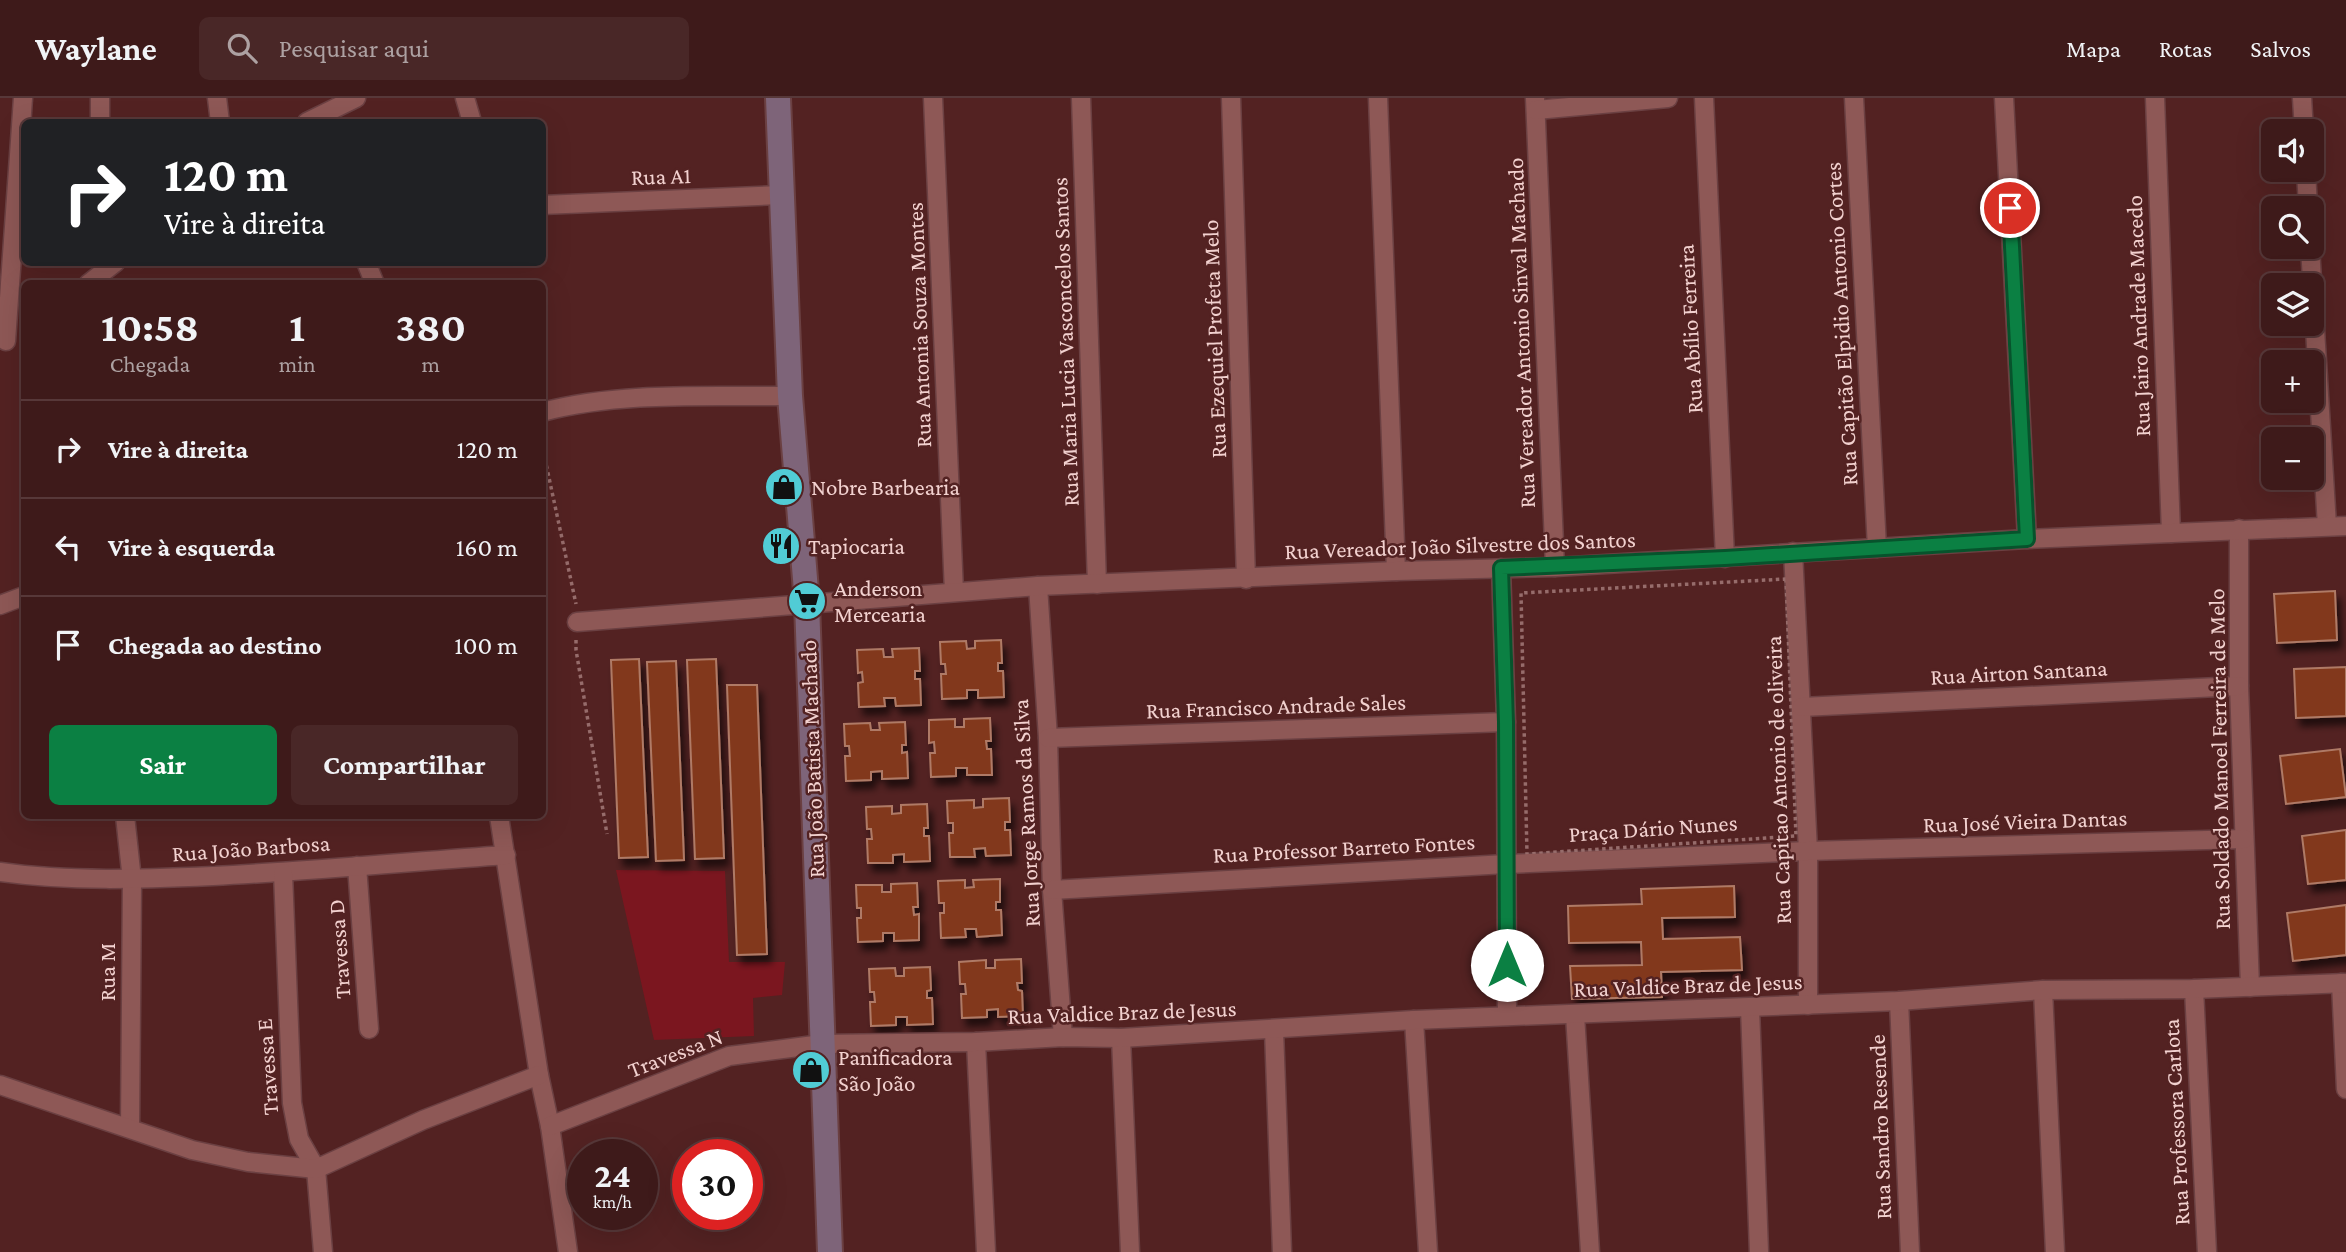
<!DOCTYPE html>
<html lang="pt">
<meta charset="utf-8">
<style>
body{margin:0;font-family:"Crimson Pro",serif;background:#492727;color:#f1f3f6;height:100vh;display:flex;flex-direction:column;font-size:26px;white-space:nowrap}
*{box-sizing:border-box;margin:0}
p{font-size:23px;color:#ada1a2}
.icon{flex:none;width:38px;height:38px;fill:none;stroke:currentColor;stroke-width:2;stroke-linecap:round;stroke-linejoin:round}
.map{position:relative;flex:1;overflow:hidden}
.drawer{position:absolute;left:21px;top:182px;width:525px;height:539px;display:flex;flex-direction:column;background:#3e1a1a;border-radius:10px;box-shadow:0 7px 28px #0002,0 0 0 2px #573839}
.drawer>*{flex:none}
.top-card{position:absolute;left:21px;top:21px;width:525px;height:147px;border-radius:10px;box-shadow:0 7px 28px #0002,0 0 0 2px #573839;background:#202124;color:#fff;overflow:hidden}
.tools{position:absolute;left:2261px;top:21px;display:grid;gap:14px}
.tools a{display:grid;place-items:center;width:63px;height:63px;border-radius:10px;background:#3e1a1a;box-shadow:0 7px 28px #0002,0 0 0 2px #573839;font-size:35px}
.speed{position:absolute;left:567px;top:1041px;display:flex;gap:14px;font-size:35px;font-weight:700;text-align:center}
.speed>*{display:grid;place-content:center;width:91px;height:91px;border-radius:50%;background:#3e1a1a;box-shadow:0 7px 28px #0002,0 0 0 2px #573839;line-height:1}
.speed small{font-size:18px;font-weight:400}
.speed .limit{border:10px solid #d22;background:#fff;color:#111}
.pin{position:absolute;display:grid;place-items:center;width:60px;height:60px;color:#fff;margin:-30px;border:4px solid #fff;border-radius:50%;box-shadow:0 2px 7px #0007}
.me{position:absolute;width:77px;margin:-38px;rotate:0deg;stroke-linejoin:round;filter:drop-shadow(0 0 5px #0008)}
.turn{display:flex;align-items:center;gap:24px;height:147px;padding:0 28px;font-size:32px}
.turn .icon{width:91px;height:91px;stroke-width:2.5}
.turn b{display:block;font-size:49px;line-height:60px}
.eta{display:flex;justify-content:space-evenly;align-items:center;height:119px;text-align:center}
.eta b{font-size:42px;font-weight:700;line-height:49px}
.action{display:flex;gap:14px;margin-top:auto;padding:14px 28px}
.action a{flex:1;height:80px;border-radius:10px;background:#0b8043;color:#fff;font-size:28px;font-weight:700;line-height:80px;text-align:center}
.action a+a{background:#492727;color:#f1f3f6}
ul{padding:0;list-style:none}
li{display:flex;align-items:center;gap:21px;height:98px;padding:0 28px;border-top:2px solid #573839}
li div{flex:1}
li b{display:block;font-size:26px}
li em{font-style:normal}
header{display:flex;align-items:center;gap:42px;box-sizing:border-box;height:98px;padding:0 35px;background:#3e1a1a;border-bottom:2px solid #573839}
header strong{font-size:33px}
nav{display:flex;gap:38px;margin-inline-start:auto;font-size:24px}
.search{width:490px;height:63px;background:#492727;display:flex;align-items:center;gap:18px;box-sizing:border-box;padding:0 24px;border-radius:10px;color:#ada1a2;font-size:26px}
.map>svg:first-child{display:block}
</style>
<header>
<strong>Waylane</strong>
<div class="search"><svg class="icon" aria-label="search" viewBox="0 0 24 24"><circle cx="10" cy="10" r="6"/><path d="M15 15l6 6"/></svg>Pesquisar aqui</div>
<nav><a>Mapa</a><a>Rotas</a><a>Salvos</a></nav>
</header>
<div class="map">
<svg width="2346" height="1154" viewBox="0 0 2346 1154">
<defs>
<filter id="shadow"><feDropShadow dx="4.5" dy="8" stdDeviation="3.5" flood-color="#0009"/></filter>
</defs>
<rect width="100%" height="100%" fill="#532222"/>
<!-- green -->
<polygon fill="#7b161f" points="616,772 725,773 729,864 785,864 782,897 753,900 754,938 654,942"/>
<!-- building -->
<g fill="#82391a" stroke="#af7a66" stroke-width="2" filter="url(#shadow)">
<polygon points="2335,493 2337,542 2277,545 2274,496"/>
<polygon points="1001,542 1002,565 998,565 998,573 1003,573 1004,599 978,600 978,592 967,592 967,600 942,601 941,576 946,576 945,566 941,566 940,544 966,543 967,551 975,550 975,543"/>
<polygon points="919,550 920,573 915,573 915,581 920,581 921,607 896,608 895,600 884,600 885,608 859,609 858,585 863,584 862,574 858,575 857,552 883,551 884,559 893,559 892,551"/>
<polygon points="639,561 648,759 619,760 611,562"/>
<polygon points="716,561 724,760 695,761 687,562"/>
<polygon points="676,563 684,762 656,763 647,564"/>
<polygon points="2346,569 2346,618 2296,620 2294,571"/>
<polygon points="727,587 757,587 767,856 737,857"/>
<polygon points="990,620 991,643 986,643 987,651 991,651 992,677 967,677 967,670 956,670 956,678 931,679 930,655 935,655 934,644 929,645 929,622 955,621 955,629 964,629 964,621"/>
<polygon points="905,624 906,647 902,647 902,655 907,654 908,680 882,681 882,673 871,674 871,682 846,683 845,658 850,658 849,648 845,648 844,626 870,625 871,632 880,632 879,625"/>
<polygon points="2340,651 2346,699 2286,706 2280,658"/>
<polygon points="1009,700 1010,724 1005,724 1005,732 1010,732 1011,757 986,758 985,750 974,751 975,759 950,759 949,735 953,735 953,725 948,725 947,703 974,702 974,710 983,709 983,701"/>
<polygon points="927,706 928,730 924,730 924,738 929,738 930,763 904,764 904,756 893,757 893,765 868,765 867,741 872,741 871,731 867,731 866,709 892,708 892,716 901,715 901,707"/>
<polygon points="2346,732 2346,782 2308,786 2302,738"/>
<polygon points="1000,781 1000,804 996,804 996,812 1001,812 1002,837 977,839 976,831 965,831 966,839 941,840 940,815 944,815 944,805 939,805 938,783 965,782 965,790 974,789 973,782"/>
<polygon points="917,785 918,809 913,809 914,817 919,816 919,842 894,843 894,835 883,835 883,843 858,844 857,820 861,820 861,810 857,810 856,787 882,787 882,794 891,794 891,786"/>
<polygon points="1734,788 1735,819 1662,820 1663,841 1740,839 1742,872 1661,874 1662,899 1572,901 1570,868 1642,867 1641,844 1569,845 1568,808 1642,806 1641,791"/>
<polygon points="2346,807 2346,857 2293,863 2287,815"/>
<polygon points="1021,861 1022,885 1017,885 1018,892 1022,893 1023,918 998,919 998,911 987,912 987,919 962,920 961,896 966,896 965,886 960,886 959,864 986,862 986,870 995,870 995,862"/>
<polygon points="930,869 931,892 927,893 927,900 932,900 933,926 907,927 907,919 896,919 896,927 871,928 870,904 875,904 874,894 870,894 869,871 895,870 896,878 904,878 904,870"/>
</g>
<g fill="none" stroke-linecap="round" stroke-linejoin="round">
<defs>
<g id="street">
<polyline points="100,0 100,24"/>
<polyline points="217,0 220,24"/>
<polyline points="465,0 472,24"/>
<polyline points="933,0 954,494"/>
<polyline points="1081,0 1097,486"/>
<polyline points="1231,0 1246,481"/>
<polyline points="1378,0 1396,473"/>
<polyline points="1535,0 1555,469"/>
<polyline points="1704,0 1725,460"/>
<polyline points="1854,0 1877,450"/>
<polyline points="2004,0 2027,441"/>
<polyline points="2155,0 2171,435"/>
<polyline points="2302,0 2304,33"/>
<polyline points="1536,12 1668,0"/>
<polyline points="307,24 356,0"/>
<polyline points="2306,72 2308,110"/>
<polyline points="542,107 781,97"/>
<polyline points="2310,149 2327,428"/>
<polyline points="366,164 375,186"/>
<polyline points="88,186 116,164"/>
<polyline points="6,243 23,0"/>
<path d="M 542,314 C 622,293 709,299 790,298"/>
<polyline points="2239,431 2239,588 2250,889"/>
<polyline points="1793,454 1808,753 1808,907"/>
<polyline points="1501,470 1506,624 1507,918"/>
<polyline points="1038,488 1048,640 1052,792 1063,939"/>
<polyline points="0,507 24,498"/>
<polyline points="577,524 1038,488 1396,473 1555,469 2027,441 2346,428"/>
<polyline points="1802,609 2239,588"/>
<polyline points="1048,640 1506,624"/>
<polyline points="125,718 132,782 130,1030"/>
<polyline points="499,718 539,977 550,1028 568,1154"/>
<polyline points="357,768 369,931"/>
<path d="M 0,774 C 70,784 142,781 213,778 C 311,773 408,764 506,757"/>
<polyline points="283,775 292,1005 299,1041 316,1071 323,1154"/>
<polyline points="1052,792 1506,766 1808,753 2244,741"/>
<polyline points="2341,885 2346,991"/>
<polyline points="2194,891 2207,1154"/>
<polyline points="2043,892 2055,1154"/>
<polyline points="1899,903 1910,1154"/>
<polyline points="1750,910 1759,1154"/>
<polyline points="1575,917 1590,1154"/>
<polyline points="1414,922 1428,1154"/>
<polyline points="1274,932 1282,1154"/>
<polyline points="1121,940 1130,1154"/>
<polyline points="976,944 986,1154"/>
<polyline points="0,987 192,1052 248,1064 316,1071 423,1022 539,977"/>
<polyline points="550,1028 729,958 822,946 976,944 1063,939 1121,940 1414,922 1899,903 2043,892 2194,891 2346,885"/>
</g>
<polyline id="secondary" points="778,0 790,298 807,505 830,1154"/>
</defs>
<!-- street casing -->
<use href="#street" stroke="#6b4042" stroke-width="21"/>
<!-- secondary casing -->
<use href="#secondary" stroke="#6b4042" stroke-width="28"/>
<!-- path -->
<g stroke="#966c6b" stroke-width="3.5" stroke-dasharray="3.5 3.5" stroke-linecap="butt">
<polyline points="542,347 576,506"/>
<polygon points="1786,481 1796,738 1527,756 1521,495"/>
<polyline points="576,542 576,552 607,736"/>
</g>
<!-- street -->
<use href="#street" stroke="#8e5856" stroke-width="18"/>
<!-- secondary -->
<use href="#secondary" stroke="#7e6479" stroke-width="24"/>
</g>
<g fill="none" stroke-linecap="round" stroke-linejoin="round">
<defs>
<polyline id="route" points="1507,867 1506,624 1501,470 1725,460 2027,441 2010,110"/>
</defs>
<!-- route casing -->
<use href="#route" stroke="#07532c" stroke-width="18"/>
<!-- route -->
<use href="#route" stroke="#0b8043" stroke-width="12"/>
</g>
<!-- icons -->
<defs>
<symbol id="shop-disc" viewBox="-11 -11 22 22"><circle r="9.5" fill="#51ccd5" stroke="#532222"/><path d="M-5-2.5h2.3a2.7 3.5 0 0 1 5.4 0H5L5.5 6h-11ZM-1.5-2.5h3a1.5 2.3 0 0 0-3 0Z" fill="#111"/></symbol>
<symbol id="restaurant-disc" viewBox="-11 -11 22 22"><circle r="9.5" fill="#51ccd5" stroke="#532222"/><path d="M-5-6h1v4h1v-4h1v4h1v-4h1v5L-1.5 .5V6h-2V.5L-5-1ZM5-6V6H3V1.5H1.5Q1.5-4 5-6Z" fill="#111"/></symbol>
<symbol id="supermarket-disc" viewBox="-11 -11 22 22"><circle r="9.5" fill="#51ccd5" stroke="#532222"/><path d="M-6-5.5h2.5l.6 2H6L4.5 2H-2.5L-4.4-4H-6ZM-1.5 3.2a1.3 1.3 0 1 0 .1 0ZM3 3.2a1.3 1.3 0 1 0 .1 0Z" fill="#111"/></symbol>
</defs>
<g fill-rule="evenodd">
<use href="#shop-disc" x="762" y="367" width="44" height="44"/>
<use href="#restaurant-disc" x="759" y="426" width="44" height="44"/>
<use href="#supermarket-disc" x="785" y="481" width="44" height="44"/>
<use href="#shop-disc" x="789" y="950" width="44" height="44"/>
</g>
<g text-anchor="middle" stroke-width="5" stroke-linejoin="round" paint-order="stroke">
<!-- street labels -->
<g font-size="23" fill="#f2d1cf" stroke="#532222">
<text transform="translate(661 78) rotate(-2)" y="8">Rua A1</text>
<text transform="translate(2138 218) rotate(-92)" y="8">Rua Jairo Andrade Macedo</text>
<text transform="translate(1841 226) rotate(-93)" y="8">Rua Capitão Elpidio Antonio Cortes</text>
<text transform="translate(919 227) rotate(-92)" y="8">Rua Antonia Souza Montes</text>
<text transform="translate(1690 231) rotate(-93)" y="8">Rua Abílio Ferreira</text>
<text transform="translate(1521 235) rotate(-92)" y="8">Rua Vereador Antonio Sinval Machado</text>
<text transform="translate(1214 241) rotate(-92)" y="8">Rua Ezequiel Profeta Melo</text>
<text transform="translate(1065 244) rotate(-92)" y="8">Rua Maria Lucia Vasconcelos Santos</text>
<text transform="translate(1460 447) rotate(-2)" y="8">Rua Vereador João Silvestre dos Santos</text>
<text transform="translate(2019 574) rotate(-3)" y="8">Rua Airton Santana</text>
<text transform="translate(1276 608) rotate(-2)" y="8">Rua Francisco Andrade Sales</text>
<text transform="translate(812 661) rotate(-92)" y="8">Rua João Batista Machado</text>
<text transform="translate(2219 661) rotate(-91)" y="8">Rua Soldado Manoel Ferreira de Melo</text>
<text transform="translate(1778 682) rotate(-92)" y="8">Rua Capitao Antonio de oliveira</text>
<text transform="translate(1026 715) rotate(-93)" y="8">Rua Jorge Ramos da Silva</text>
<text transform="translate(2025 723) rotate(-2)" y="8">Rua José Vieira Dantas</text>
<text transform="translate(1653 730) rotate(-4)" y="8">Praça Dário Nunes</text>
<text transform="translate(251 750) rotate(-4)" y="8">Rua João Barbosa</text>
<text transform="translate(1344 750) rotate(-3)" y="8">Rua Professor Barreto Fontes</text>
<text transform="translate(339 851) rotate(-94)" y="8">Travessa D</text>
<text transform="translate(107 874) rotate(-90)" y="8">Rua M</text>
<text transform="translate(1688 887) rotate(-2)" y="8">Rua Valdice Braz de Jesus</text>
<text transform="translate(1122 914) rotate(-2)" y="8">Rua Valdice Braz de Jesus</text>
<text transform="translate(675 955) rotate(-21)" y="8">Travessa N</text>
<text transform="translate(267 969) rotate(-94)" y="8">Travessa E</text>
<text transform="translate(2176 1024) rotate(-93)" y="8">Rua Professora Carlota</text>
<text transform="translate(1880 1029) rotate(-92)" y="8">Rua Sandro Resende</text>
</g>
<!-- poi labels -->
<g font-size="23" fill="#f2d1cf" stroke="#532222" text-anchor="start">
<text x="811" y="397">Nobre Barbearia</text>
<text x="808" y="456">Tapiocaria</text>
<text x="834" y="498">Anderson<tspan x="834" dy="26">Mercearia</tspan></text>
<text x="838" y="967">Panificadora<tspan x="838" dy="26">São João</tspan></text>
</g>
</g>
</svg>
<div class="tools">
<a><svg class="icon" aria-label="sound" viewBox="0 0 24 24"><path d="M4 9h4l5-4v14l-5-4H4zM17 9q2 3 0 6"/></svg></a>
<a><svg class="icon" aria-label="search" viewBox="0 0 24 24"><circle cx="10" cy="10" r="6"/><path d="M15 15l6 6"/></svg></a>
<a><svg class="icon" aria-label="layers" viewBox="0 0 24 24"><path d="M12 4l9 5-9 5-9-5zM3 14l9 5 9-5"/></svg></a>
<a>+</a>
<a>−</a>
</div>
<div class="speed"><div>24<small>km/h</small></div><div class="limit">30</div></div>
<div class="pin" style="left:2010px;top:110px;background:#d93025"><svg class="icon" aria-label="arrive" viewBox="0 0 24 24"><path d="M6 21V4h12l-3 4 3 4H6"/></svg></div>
<svg class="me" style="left:1507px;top:867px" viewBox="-20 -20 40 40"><circle r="19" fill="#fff"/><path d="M0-13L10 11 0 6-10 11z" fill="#0b8043"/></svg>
<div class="top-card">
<div class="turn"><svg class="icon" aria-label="right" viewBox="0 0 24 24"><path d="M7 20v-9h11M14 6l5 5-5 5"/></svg><div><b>120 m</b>Vire à direita</div></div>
</div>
<section class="drawer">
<div class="eta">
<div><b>10:58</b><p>Chegada</p></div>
<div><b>1</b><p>min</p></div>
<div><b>380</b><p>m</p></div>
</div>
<ul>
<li><svg class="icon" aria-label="right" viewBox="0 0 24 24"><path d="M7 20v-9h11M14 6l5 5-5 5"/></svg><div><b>Vire à direita</b></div><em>120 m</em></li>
<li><svg class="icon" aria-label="left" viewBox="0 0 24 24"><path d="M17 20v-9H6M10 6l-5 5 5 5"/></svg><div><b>Vire à esquerda</b></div><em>160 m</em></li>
<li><svg class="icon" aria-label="arrive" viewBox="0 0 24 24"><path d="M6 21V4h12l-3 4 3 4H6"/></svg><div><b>Chegada ao destino</b></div><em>100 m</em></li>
</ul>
<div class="action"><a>Sair</a><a>Compartilhar</a></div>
</section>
</div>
